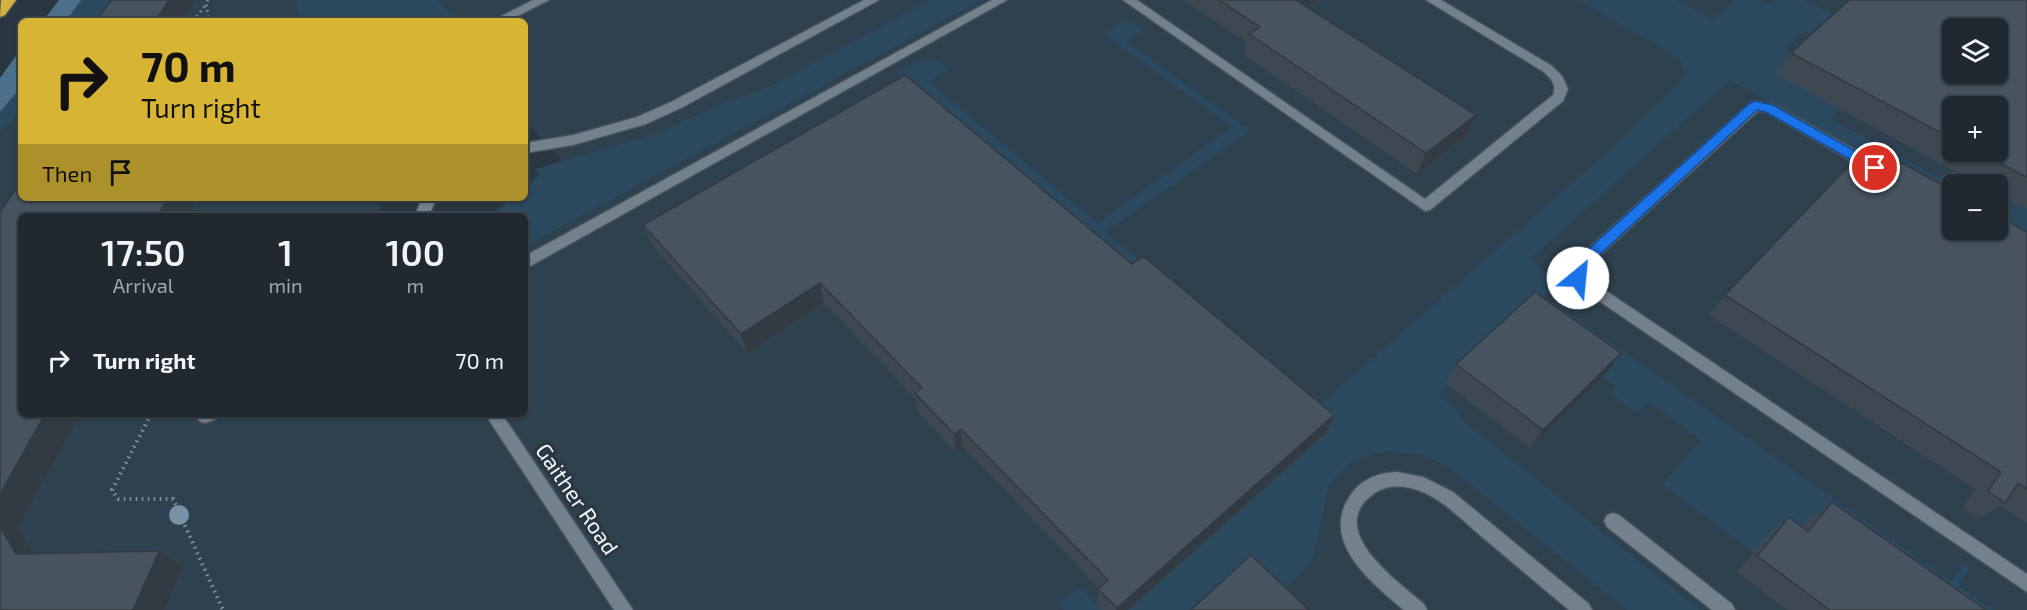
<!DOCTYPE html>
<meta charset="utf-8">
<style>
body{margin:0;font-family:"Exo 2",sans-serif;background:#283138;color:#f1f3f6;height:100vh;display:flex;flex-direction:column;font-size:22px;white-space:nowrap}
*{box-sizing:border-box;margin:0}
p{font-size:20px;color:#a2a6ab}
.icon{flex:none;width:33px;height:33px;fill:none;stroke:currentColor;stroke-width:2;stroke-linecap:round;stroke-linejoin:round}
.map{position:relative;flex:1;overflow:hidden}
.details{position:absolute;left:18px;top:213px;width:510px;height:204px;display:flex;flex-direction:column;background:#202930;border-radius:9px;box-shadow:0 2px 4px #0004,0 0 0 2px #3d454c}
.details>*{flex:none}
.top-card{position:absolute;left:18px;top:18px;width:510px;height:183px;border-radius:9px;box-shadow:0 2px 4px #0004,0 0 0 2px #3d454c;background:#d7b434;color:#111;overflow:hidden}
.tools{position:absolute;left:1942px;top:18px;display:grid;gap:12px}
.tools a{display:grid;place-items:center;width:66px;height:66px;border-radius:9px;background:#202930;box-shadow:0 2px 4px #0004,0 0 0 2px #3d454c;font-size:30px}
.pin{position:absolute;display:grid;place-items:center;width:51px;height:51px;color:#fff;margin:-26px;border:3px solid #fff;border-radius:50%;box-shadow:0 2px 6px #0007}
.me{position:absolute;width:66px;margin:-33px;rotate:28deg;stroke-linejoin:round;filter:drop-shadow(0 0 4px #0008)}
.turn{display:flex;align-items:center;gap:21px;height:126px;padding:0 24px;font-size:27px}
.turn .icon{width:78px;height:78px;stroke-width:2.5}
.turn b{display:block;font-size:42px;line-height:51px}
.then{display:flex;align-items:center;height:57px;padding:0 24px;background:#0003;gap:12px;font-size:22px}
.eta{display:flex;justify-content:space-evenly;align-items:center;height:102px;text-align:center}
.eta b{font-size:36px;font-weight:600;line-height:42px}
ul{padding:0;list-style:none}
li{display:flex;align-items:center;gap:18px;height:90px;padding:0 24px}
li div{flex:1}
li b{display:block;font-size:22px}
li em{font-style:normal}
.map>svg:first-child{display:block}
</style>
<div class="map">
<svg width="2027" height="610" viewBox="0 0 2027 610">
<rect width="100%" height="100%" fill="#2b3740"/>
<!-- built -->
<g fill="#2e414f" fill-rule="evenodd">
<polygon points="67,0 322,0 327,21 52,21"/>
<path d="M 419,0 L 2027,0 L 1998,184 L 1953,184 L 1953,191 L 1726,66 L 1502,266 L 1544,295 L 1556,284 L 1552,274 L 1529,259 L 1730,80 L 1953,204 L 1953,230 L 1998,230 L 2027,245 L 2027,610 L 0,610 L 0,91 L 21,62 L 21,198 L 376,198 L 383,216 L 21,216 L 21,414 L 525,414 L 525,231 L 592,195 L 525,120 L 525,21 L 437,21 ZM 1953,28 L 1998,28 L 1998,74 L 1953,74 ZM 1953,106 L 1998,106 L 1998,152 L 1953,152 Z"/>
</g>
<!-- green -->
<g fill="#2b495f">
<polygon points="81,0 128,0 96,21 66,21"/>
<polygon points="296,0 438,0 457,21 300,21"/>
<polygon points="930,0 981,0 525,246 525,216 490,216 512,198 525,198 525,187 539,175 535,169 654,135 721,104 765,89"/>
<path d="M 1578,0 L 1677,0 L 1713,19 L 1735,0 L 1760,0 L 1770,5 L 1776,0 L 1804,0 L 1832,14 L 1809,34 L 1804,31 L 1785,49 L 1797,55 L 1840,109 L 1831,119 L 1939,178 L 1942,174 L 1962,184 L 1953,184 L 1953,204 L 1730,80 L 1530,259 L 1556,279 L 1556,283 L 1544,296 L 1951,581 L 1962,565 L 1969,566 L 1969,570 L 1959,586 L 1993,610 L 1939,610 L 1787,548 L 1753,552 L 1662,484 L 1701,440 L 1648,401 L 1637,413 L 1610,394 L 1617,387 L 1602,376 L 1606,371 L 1446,382 L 1449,385 L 1439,395 L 1455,408 L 1464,422 L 1700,610 L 1627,610 L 1449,467 L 1424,456 L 1391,451 L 1372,454 L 1350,463 L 1329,485 L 1312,562 L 1274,599 L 1202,610 L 1128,610 L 919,90 L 897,72 C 914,65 936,49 948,70 L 929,82 L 1097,223 L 1232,127 L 1105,35 C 1116,21 1129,15 1142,30 L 1127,42 L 1250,131 L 1105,232 L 1316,408 L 1609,151 L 1684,77 L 1684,68 L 1678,58 Z"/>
<polygon points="21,87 21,111 0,131 0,112"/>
<polygon points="1998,194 2027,210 2027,245 1998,228"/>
<polygon points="1079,588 1082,590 1101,610 1064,610 1058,604"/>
</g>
<!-- forest -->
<g fill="#4a708c">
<polygon points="59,0 81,0 66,21 43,21"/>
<polygon points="21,49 21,87 0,112 0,78"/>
</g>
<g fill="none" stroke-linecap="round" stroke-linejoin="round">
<defs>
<g id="service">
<polygon points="533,0 549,0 508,21 492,21"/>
<polygon points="864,0 879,0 681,108 646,124 573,145 525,153 525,143 573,135 637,117 671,102"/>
<polygon points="992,0 1007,0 525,269 525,256"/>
<path d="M 1123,0 L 1137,0 L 1425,199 L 1553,95 C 1557,84 1551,79 1544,72 L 1426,0 L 1441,0 L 1552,66 L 1562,76 L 1568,89 L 1563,101 L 1430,210 L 1425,211 Z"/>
<polygon points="1755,101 1774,105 1879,163 1881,167 1879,171 1869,171 1766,112 1758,111 1585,269 1584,273 1587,278 2027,574 2027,592 1577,286 1569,274 1573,262 1750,103"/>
<polygon points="198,414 218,414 216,419 205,423 199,421"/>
<path d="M 1397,472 L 1423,477 L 1453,492 L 1589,604 L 1592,610 L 1569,610 C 1540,586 1511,561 1482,537 C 1463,521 1444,500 1420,491 C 1404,485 1386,484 1372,495 C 1325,531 1399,582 1424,604 L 1427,610 L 1404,610 C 1373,584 1319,542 1350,496 C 1361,479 1377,473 1397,472 Z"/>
<polygon points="1613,513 1619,515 1732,604 1735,610 1712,610 1607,527 1604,521 1607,515"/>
</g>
<g id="minor">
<polygon points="422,198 436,198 429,216 415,216"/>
<polygon points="485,414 502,414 633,610 614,610"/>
</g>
<polygon id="motorway" points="1,0 16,0 5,15 0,17"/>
</defs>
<!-- service casing -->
<use href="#service" stroke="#48525a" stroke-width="3"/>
<!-- minor casing -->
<use href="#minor" stroke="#48525a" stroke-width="3"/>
<!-- motorway casing -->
<use href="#motorway" stroke="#48525a" stroke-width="3"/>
<!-- path-far1 -->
<g stroke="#8a939b" stroke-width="3" stroke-dasharray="1.5 4" stroke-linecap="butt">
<polyline points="208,0 206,3 209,21"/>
<polyline points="194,21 206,4"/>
</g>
<!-- path -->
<polyline stroke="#8a939b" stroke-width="4" stroke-dasharray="1.5 4.5" stroke-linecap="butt" points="151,414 112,490 118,499 173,499 223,610"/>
<!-- service -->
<use href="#service" fill="#73818c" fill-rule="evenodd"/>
<!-- minor -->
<use href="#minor" fill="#73818c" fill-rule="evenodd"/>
<!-- motorway -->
<use href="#motorway" fill="#d3b23e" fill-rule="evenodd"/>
</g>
<!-- trees -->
<circle fill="#7791a4" cx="179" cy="515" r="10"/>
<!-- wall -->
<g fill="#3d4852" fill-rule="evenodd">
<polygon points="1183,0 1319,0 1308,7 1466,136 1417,174 1244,55 1247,43"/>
<path d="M 2027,0 L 2027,210 L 1998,195 L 1998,184 L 1979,184 L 1776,75 L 1791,53 ZM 1953,106 L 1998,152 L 1953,152 Z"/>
<polygon points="643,225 1132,264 1334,415 1326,433 1128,610 1101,610 1096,604 1099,588 962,446 955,452 917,411 915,398 824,303 747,353 652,245"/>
<polygon points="2027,232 2027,523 2000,506 1978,519 1962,508 1975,489 1709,315 1725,295"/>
<polygon points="1456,364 1607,372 1530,448 1445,383"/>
<polygon points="1832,502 1986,610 1787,610 1737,572 1768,534 1789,517 1803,528 1810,518"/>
</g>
<!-- shaded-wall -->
<g fill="#323b42">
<polygon points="169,0 195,0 181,21 155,21"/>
<polygon points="1293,0 1319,0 1288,20"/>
<polygon points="1476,115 1466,136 1417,174 1426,153"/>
<polygon points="168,198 198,198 188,216 157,216"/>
<polygon points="820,283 824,303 747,353 741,334"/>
<polygon points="1621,353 1607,372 1530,448 1543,430"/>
<polygon points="45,414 80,414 18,527 43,570 16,554 0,527 0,494"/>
<polygon points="1334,415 1326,433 1128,610 1116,610 1117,608"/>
<polygon points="961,429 962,446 955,452 954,434"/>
<polygon points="159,551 183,567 164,610 133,610"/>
</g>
<!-- building -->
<g fill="#47545f" stroke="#323b42" stroke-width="1.5" fill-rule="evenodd">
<polygon points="112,0 169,0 155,21 96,21"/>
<polygon points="1219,0 1296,0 1476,115 1426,153 1249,34 1260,27"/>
<path d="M 1849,0 L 2027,0 L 2027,177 L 1978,152 L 1998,152 L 1998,106 L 1953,106 L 1953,139 L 1791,53 ZM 1953,28 L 1998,28 L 1998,74 L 1953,74 Z"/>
<polygon points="905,75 1132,264 1143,256 1334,415 1117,608 1098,589 1108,580 961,429 954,434 915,393 922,388 820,283 741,334 643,225"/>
<polygon points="1869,145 1953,191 1953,230 1998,230 1998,216 2027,232 2027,489 2018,483 2005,503 1988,491 2001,472 1725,295"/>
<polygon points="21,182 21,198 168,198 157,216 21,216 21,414 45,414 0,494 0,212"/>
<polygon points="1535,292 1621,353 1543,430 1456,364"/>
<polygon points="1832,502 1986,610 1830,610 1757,556 1789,517 1808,532"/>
<polygon points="0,527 16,554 159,551 133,610 0,610"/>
<polygon points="1251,555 1309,610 1191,610"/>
</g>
<!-- route -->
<polygon fill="#1a73e8" stroke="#114b97" stroke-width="1.5" points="1755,101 1773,105 1880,165 1882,168 1875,172 1871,171 1766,112 1757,110 1583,270 1585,278 1583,282 1574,282 1570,270 1573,263 1750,103"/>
<g text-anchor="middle" stroke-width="6" stroke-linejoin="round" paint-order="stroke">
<!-- street labels -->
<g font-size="22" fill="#eef5fc" stroke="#2b3740">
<text transform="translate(577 499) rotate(56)" y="8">Gaither Road</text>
</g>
</g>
</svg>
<div class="tools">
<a><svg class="icon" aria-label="layers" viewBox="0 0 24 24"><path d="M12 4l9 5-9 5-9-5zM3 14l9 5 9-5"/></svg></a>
<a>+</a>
<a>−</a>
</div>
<div class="pin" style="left:1875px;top:168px;background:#d93025"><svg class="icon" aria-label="arrive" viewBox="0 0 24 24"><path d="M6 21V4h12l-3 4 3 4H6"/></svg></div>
<svg class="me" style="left:1578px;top:278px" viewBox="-20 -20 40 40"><circle r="19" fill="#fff"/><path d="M0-13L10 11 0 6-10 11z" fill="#1a73e8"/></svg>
<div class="top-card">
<div class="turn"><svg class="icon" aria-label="right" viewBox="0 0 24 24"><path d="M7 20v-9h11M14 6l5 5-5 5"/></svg><div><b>70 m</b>Turn right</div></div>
<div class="then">Then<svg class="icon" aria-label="arrive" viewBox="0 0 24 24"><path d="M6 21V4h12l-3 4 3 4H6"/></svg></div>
</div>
<section class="details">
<div class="eta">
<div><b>17:50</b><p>Arrival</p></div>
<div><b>1</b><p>min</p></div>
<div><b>100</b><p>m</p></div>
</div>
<ul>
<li><svg class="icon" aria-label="right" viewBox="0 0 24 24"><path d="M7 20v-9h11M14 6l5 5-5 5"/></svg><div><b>Turn right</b></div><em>70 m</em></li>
</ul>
</section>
</div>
